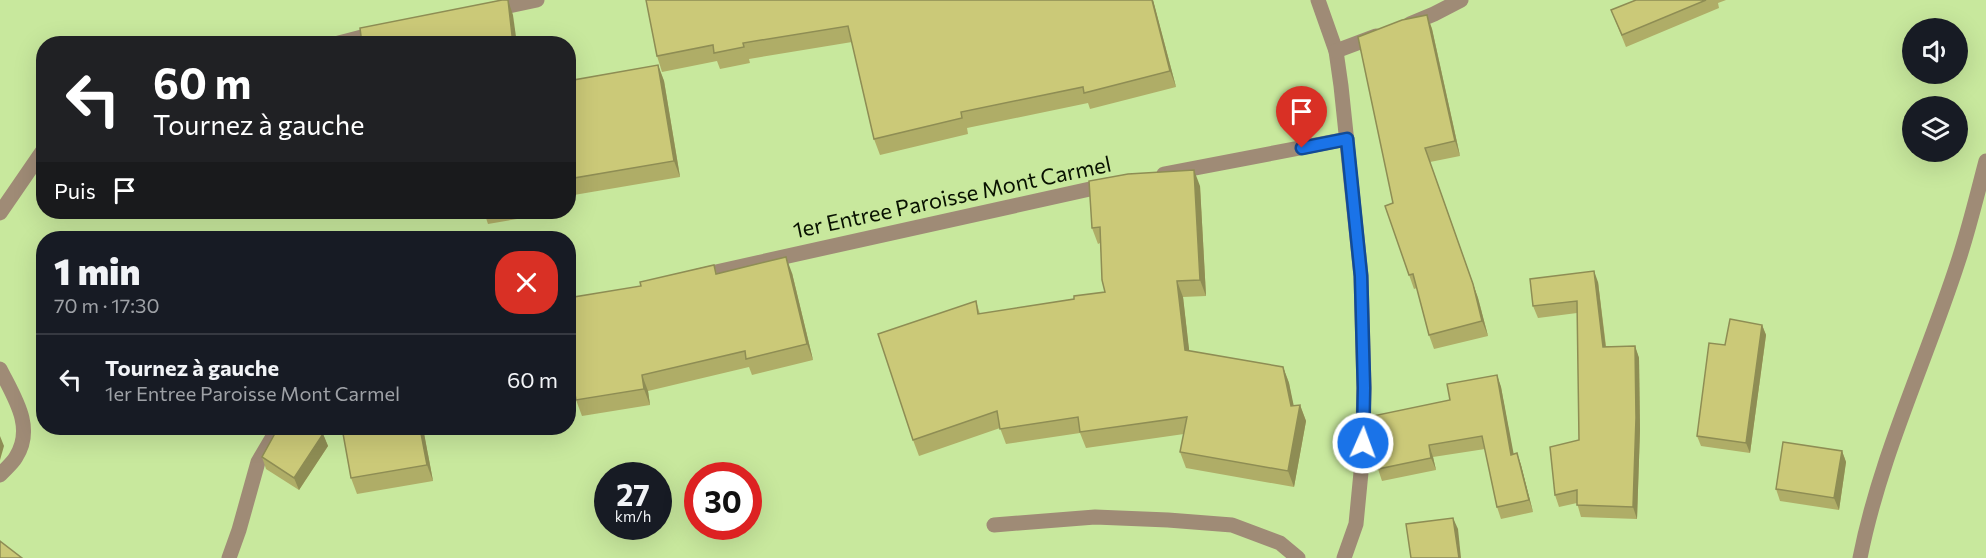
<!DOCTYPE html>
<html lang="fr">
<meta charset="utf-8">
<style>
body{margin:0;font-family:Commissioner,sans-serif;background:#242831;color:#f1f3f6;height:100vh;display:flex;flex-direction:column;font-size:22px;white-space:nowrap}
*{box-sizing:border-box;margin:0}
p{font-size:20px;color:#9ea1a6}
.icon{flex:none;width:33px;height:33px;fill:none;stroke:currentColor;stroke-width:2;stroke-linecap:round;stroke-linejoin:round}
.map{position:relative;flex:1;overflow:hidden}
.sheet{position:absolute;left:36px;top:231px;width:540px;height:204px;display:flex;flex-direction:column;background:#171b24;border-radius:24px;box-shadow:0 6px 24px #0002}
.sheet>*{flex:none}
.guide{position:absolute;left:36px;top:36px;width:540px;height:183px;border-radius:24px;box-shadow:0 6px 24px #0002;background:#202124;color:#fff;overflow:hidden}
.controls{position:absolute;left:1902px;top:18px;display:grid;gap:12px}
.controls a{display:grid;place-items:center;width:66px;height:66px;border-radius:50%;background:#171b24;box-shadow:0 6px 24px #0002;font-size:30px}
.speed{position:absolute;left:594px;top:462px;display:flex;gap:12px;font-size:30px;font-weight:700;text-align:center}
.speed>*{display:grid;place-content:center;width:78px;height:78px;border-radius:50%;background:#171b24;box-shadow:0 6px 24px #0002;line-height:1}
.speed small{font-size:15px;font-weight:400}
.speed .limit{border:9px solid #d22;background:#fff;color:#111}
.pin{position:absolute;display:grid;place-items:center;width:51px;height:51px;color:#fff;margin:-62px -26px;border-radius:50% 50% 50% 0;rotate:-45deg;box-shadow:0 0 6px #0007}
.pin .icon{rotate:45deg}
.me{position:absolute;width:66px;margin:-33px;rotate:2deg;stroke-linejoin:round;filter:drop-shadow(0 0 4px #0008)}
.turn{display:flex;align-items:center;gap:21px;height:126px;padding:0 18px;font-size:27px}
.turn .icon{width:78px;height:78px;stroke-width:2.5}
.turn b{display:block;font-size:42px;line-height:51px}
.then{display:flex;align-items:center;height:57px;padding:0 18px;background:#0003;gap:12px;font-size:22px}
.round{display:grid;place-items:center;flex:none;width:63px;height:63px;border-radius:24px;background:#242831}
.headline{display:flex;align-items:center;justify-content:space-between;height:102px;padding:0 18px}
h1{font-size:36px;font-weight:800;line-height:45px}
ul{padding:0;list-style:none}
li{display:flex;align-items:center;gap:18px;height:90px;padding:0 18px;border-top:2px solid #363941}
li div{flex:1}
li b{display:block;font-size:22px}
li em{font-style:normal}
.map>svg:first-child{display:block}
</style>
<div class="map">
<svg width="1986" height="558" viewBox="0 0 1986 558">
<rect width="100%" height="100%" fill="#c8e89d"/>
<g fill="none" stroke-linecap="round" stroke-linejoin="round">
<!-- minor -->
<g stroke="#9f8b76" stroke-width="15">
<polyline points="1318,0 1336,51 1341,86 1361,276 1364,388 1362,462 1356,524 1344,558"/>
<polyline points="490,10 537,0"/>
<polyline points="1410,24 1434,14 1461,0"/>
<polyline points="335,44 381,32"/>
<polyline points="1336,51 1376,36"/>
<polyline points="1164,174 1347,139"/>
<polyline points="0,213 44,149"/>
<polyline points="698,276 1108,185"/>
<path d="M 0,369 C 14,397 35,427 16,457 C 12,464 5,469 0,475"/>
<polyline points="994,525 1095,517 1168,520 1232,525 1280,543 1298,558"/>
<polyline points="229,558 239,530 258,462 278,428"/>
<path d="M 1860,558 C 1880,456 1926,361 1958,262 C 1969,229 1977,195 1986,161"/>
</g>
</g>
<!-- wall -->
<g fill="#afad67">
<polygon points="646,0 1153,0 1176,87 1090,109 1088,103 967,128 968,134 880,155 874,139 852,42 749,59 750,63 720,69 717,61 662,72 657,56"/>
<polygon points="1636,0 1726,0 1718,3 1719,8 1626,47 1611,10"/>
<polygon points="1427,15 1432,29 1460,156 1430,162 1478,298 1488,336 1434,349 1429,335 1417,288 1414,289 1385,206 1393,203"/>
<polygon points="658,65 664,81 680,177 568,196 568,81"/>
<polygon points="1200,186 1206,296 1183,297 1189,351 1283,367 1289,383 1293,406 1300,405 1306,421 1294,487 1186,468 1180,452 1184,434 1086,448 1080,433 1006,444 1000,428 919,456 913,440 976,301 980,314 1074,299 1105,292 1100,243 1098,244 1092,228"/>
<polygon points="484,212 553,212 553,213 488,224"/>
<polygon points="714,265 717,274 792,273 813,360 752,375 749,367 648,391 650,405 582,416 576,400 641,286"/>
<polygon points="1598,282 1606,346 1635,346 1639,358 1640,430 1637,519 1581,517 1577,503 1559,507 1555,495 1579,440 1577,313 1538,318 1533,306"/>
<polygon points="1762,325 1766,335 1750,453 1701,446 1697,436 1725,345"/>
<polygon points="1497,375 1501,387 1513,454 1517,453 1521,465 1533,512 1501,519 1497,507 1485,449 1433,457 1436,470 1382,481 1378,469 1450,400"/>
<polygon points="342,428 423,428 433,481 357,494 351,478"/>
<polygon points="323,434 328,446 299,490 266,469 262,457"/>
<polygon points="1842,451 1846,462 1839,510 1780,501 1776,489"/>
</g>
<!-- shaded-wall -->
<g fill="#8e8d54">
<polygon points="508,0 513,15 517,44 513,44"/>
<polygon points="1152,0 1153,0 1176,87 1170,71"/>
<polygon points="1427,15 1432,29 1460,156 1455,141"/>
<polygon points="658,65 664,81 680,177 674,161"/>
<polygon points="1425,148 1478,298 1488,336 1482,321"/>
<polygon points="1194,170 1200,186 1206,296 1200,280"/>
<polygon points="786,257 792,273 813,360 807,344"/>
<polygon points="1594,271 1598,282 1607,358 1603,347"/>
<polygon points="1177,281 1183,297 1191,366 1185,350"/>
<polygon points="1762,325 1766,335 1750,453 1746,443"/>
<polygon points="1635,346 1639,358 1640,430 1637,519 1633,507"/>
<polygon points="1283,367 1289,383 1297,421 1300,405 1306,421 1294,487 1288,471 1291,406"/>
<polygon points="642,375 648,391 650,405 644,389"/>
<polygon points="1497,375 1501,387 1516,466 1511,455"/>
<polygon points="420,428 423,428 433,481 427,465"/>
<polygon points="323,434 328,446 299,490 294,478"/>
<polygon points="0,436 4,446 0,460"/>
<polygon points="1429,445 1433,457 1436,470 1431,458"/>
<polygon points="1842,451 1846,462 1839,510 1834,498"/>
<polygon points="1517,453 1521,465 1533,512 1529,500"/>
<polygon points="1453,518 1458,529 1461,558 1459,558"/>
</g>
<!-- building -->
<g fill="#cbc978" stroke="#8e8d54" stroke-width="1.5">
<polygon points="502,0 508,0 513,44 362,44 360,28"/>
<polygon points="646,0 1152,0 1170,71 1084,93 1083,87 961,112 962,118 874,139 848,26 743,43 744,47 714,53 713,45 657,56"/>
<polygon points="1636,0 1706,0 1622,35 1611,10"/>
<polygon points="1427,15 1455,141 1425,148 1473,284 1482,321 1429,335 1413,274 1409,275 1385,206 1393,203 1358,37 1402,20"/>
<polygon points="658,65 674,161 568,179 568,81"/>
<polygon points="1194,170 1200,280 1177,281 1185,350 1283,367 1291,406 1300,405 1288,471 1180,452 1187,417 1080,432 1078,417 1000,429 997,411 913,440 878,334 976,301 978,314 1074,299 1074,296 1105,292 1102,280 1100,227 1092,228 1089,181 1128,174"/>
<polygon points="786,257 807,344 746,359 745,351 642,375 644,389 576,400 568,351 568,298 641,286 640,282 714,265 716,274"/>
<polygon points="1594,271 1603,347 1635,346 1636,418 1633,507 1577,505 1577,490 1555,495 1550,447 1579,440 1577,301 1533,306 1530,279"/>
<polygon points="1730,319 1762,325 1746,443 1697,436 1709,343 1725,345"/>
<polygon points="1497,375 1511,455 1517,453 1529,500 1497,507 1482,436 1429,445 1431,458 1378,469 1368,417 1450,400 1447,384"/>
<polygon points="278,428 314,428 323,434 294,478 262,457"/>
<polygon points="342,428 420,428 427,465 351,478"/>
<polygon points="1783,442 1842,451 1834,498 1776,489"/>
<polygon points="1453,518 1459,558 1411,558 1406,524"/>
<polygon points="0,541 22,558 0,558"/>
</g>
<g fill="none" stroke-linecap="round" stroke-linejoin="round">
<defs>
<polyline id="route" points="1302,148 1347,139 1361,276 1364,388 1363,443"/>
</defs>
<!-- route casing -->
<use href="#route" stroke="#114b97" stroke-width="15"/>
<!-- route -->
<use href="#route" stroke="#1a73e8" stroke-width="10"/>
</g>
<g text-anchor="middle" stroke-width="4.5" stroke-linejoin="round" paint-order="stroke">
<!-- street labels -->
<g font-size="22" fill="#081100" stroke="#c8e89d">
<text transform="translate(952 197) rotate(-12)" y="8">1er Entree Paroisse Mont Carmel</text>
</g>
</g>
</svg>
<div class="controls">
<a><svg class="icon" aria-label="sound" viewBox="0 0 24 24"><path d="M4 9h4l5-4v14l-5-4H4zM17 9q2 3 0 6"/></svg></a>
<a><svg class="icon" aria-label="layers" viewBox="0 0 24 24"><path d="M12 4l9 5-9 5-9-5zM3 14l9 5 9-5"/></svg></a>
</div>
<div class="speed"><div>27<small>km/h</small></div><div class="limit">30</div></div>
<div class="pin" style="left:1302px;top:148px;background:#d93025"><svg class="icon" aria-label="arrive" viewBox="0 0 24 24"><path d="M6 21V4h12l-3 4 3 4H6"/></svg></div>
<svg class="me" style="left:1363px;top:443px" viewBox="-20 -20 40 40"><circle r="17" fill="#1a73e8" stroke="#fff" stroke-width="3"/><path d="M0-11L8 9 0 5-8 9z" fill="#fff"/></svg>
<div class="guide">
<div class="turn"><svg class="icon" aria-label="left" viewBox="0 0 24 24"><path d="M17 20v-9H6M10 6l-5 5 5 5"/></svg><div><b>60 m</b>Tournez à gauche</div></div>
<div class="then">Puis<svg class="icon" aria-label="arrive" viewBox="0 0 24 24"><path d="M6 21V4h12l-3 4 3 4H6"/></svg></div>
</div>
<section class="sheet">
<div class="headline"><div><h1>1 min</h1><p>70 m · 17:30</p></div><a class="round" style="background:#d93025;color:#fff"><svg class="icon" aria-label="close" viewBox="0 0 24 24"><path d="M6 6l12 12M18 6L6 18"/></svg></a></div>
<ul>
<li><svg class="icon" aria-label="left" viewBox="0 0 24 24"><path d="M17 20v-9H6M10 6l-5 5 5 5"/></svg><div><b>Tournez à gauche</b><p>1er Entree Paroisse Mont Carmel</p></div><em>60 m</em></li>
</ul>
</section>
</div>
